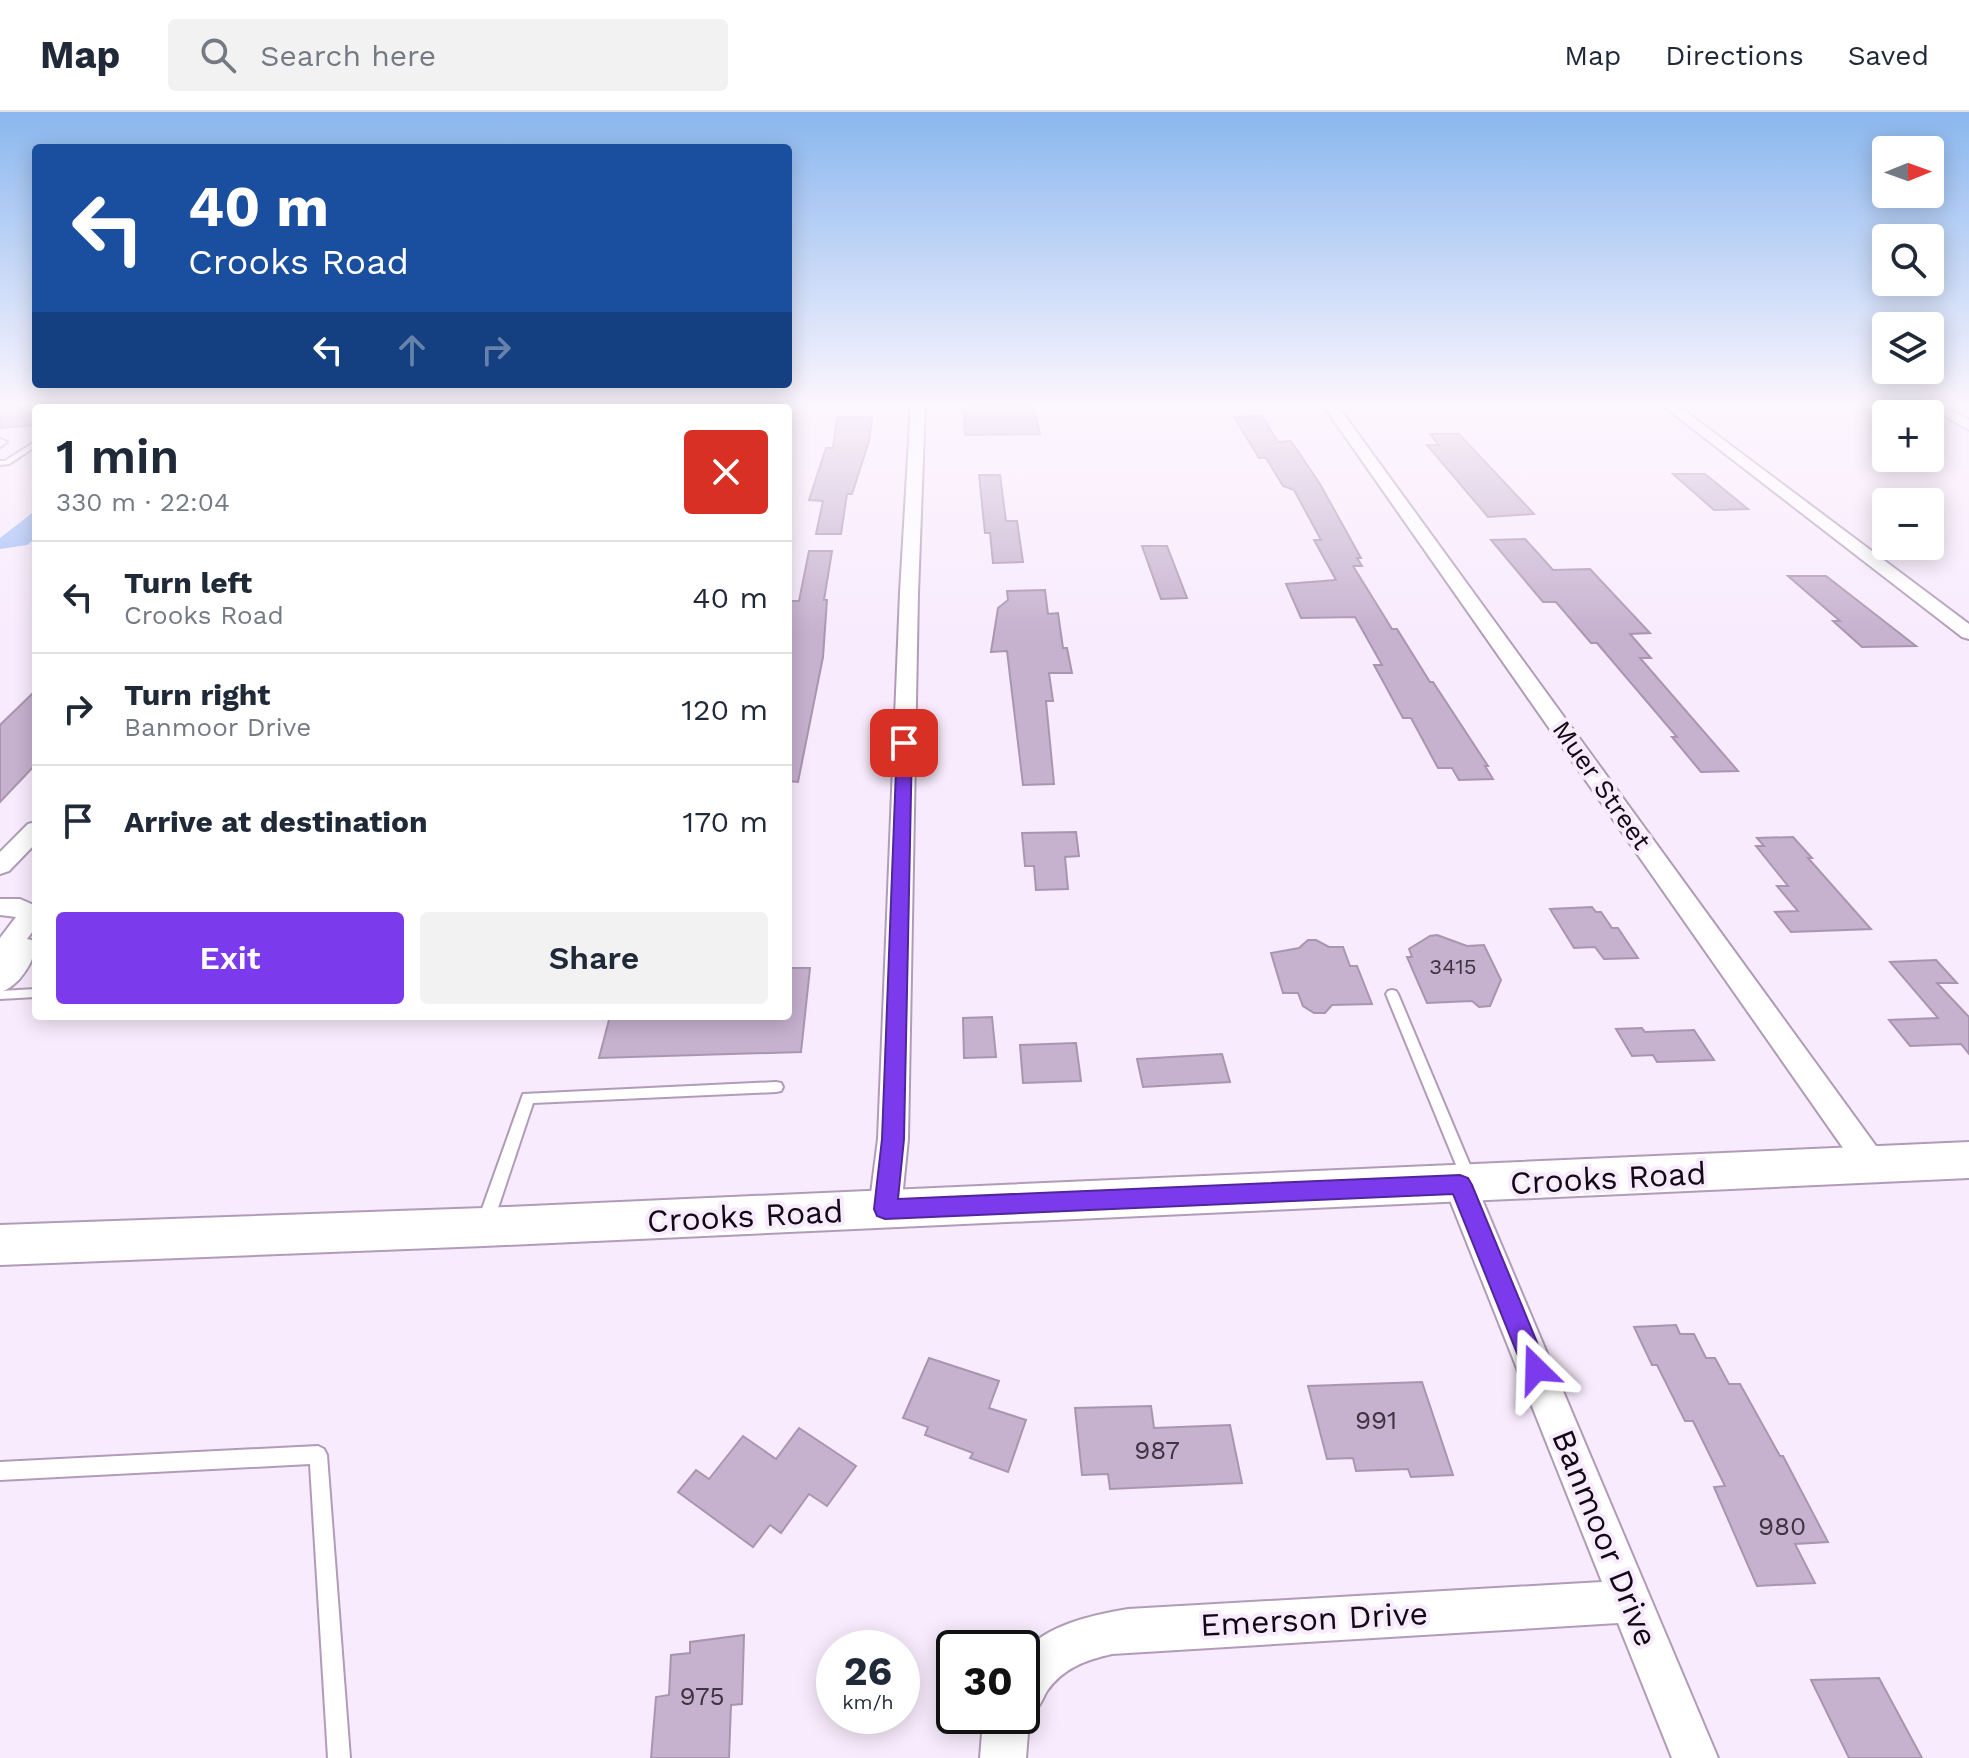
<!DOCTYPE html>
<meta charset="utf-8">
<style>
body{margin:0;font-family:"Work Sans",sans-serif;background:#f2f2f3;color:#1f2937;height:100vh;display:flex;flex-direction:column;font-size:30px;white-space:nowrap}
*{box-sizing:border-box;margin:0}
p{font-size:26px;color:#747a83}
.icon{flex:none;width:44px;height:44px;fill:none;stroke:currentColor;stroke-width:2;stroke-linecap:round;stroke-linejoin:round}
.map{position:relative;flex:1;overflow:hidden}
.side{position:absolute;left:32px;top:292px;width:760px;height:616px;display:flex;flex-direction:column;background:#fff;border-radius:8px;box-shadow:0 4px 20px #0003}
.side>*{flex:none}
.top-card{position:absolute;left:32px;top:32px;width:760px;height:244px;border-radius:8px;box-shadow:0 4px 20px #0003;background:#1a4fa0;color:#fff;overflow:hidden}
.needle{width:52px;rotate:89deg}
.fabs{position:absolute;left:1872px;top:24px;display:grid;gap:16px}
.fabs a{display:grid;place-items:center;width:72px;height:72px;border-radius:8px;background:#fff;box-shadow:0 4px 20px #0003;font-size:40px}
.speed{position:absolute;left:816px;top:1518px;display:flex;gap:16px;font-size:40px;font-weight:700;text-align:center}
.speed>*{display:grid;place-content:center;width:104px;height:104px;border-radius:50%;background:#fff;box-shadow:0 4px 20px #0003;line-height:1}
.speed small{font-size:20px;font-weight:400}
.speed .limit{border:4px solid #111;border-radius:12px;background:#fff;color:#111}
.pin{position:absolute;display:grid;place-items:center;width:68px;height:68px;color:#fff;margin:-34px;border-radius:16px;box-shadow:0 4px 12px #0006}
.me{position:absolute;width:88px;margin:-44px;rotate:338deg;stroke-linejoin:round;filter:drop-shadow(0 0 6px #0008)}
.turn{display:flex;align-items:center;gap:28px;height:168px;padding:0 24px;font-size:36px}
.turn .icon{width:104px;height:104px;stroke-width:2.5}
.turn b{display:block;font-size:56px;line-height:68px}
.lanes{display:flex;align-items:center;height:76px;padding:0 24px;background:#0003;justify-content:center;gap:40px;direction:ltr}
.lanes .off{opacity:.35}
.round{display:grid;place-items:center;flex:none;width:84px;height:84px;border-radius:8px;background:#f2f2f3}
.summary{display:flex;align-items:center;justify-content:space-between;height:136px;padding:0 24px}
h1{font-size:48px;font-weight:600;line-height:60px}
.cta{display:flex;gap:16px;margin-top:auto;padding:16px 24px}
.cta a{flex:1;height:92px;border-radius:8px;background:#7c3aed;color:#fff;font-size:32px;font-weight:600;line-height:92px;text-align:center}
.cta a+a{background:#f2f2f3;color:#1f2937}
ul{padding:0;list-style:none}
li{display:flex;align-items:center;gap:24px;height:112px;padding:0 24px;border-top:2px solid #e0e1e3}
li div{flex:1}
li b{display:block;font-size:30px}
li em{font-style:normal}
header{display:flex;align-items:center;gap:48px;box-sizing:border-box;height:112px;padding:0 40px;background:#fff;border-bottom:2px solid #e0e1e3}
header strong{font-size:38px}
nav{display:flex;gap:44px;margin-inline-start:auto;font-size:28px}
.search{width:560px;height:72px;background:#f2f2f3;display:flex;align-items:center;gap:20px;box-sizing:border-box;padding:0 28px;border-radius:8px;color:#747a83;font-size:30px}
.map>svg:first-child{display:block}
</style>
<header>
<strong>Map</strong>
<div class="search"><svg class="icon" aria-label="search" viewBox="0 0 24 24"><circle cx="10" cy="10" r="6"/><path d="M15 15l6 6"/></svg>Search here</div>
<nav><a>Map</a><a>Directions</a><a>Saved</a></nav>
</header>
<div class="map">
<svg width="1969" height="1646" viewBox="0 0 1969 1646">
<rect width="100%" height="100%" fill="#f8ebfd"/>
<!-- water -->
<polygon fill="#9dbbf8" points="36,398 36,426 27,433 0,437 0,426"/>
<!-- building -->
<g fill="#c6b1ce" stroke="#aa95b1" stroke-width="2">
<polygon points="0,293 36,293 36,313 0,316"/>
<polygon points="964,293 1033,293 1040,322 965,323"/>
<polygon points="1262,304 1278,330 1291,329 1320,372 1361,446 1357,446 1362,454 1353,454 1392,517 1397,517 1430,570 1433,570 1488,654 1485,654 1493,667 1459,668 1452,656 1438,656 1411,606 1403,606 1374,553 1382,553 1355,505 1301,506 1286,472 1336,468 1314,428 1321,428 1294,378 1283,374 1266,346 1259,346 1234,305"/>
<polygon points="837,305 872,305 869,329 852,382 847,382 841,422 816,422 823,389 809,388 826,336 833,336"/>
<polygon points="1430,322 1459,322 1534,402 1488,405 1427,333 1439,333"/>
<polygon points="1673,362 1705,362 1748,397 1714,398"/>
<polygon points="979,363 1000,363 1006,409 1017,409 1023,450 993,451 990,421 985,421"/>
<polygon points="1525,427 1553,458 1590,457 1650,521 1630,522 1651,546 1640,546 1738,659 1701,660 1672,625 1677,625 1597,531 1591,531 1556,490 1543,490 1491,428"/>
<polygon points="1142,434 1167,434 1187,486 1161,487"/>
<polygon points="809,439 832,439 824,488 827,488 823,545 798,670 788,669 788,507 791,489 799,489"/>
<polygon points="1788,464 1826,464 1916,534 1862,535 1833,509 1840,509"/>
<polygon points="1045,478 1048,502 1058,501 1063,536 1067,536 1072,561 1049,561 1053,589 1046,589 1054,672 1023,673 1007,539 991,540 998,496 1008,488 1007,479"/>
<polygon points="36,578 36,652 0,690 0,613"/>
<polygon points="1076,720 1079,744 1065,745 1068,777 1036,778 1034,754 1025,754 1022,721"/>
<polygon points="1793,725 1812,746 1808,746 1871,817 1791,820 1775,800 1798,799 1777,774 1788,774 1756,734 1764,734 1757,726"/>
<polygon points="1592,795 1596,800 1601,800 1612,816 1618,816 1638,846 1604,847 1595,835 1574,836 1550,797"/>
<polygon points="1437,823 1467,834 1484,833 1501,868 1490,894 1479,895 1472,889 1427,891 1407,845 1412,845 1409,837 1430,824"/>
<polygon points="1308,828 1316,828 1329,835 1343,835 1350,854 1357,854 1372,892 1332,893 1325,901 1314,901 1303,894 1298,881 1283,881 1271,841 1299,836"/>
<polygon points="1936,848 1957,871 1937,871 1969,905 1969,942 1961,932 1910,934 1889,908 1938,906 1890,850"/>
<polygon points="788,856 810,856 801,940 599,946 610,904 788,904"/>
<polygon points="992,905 996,945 964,946 963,906"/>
<polygon points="1642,916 1645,920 1694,918 1714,948 1657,950 1653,943 1632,944 1616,917"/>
<polygon points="1076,931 1081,969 1023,971 1020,933"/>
<polygon points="1222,942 1230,970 1143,975 1137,947"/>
<polygon points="1676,1213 1680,1222 1694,1222 1706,1246 1715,1246 1729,1272 1740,1272 1780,1344 1783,1344 1828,1430 1795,1432 1815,1471 1757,1474 1714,1375 1725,1374 1693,1309 1685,1309 1657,1253 1652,1253 1634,1215"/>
<polygon points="929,1246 999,1269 989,1296 1026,1308 1008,1360 970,1346 973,1341 925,1323 928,1315 903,1306"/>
<polygon points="1422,1270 1453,1363 1411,1365 1408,1357 1356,1359 1353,1346 1327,1347 1308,1274"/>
<polygon points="1151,1294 1154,1316 1230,1313 1242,1371 1110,1377 1108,1362 1082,1363 1075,1296"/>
<polygon points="799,1316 856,1354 827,1394 809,1382 781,1421 770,1413 753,1435 678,1380 696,1358 709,1367 743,1324 776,1347"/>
<polygon points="744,1523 742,1592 731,1593 729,1646 651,1646 656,1585 669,1583 671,1543 690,1541 690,1530"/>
<polygon points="1879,1566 1922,1646 1849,1646 1811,1568"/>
</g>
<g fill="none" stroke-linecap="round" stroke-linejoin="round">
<defs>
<g id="lane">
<polygon points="88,293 95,293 91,296 84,296"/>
<polygon points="0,327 7,330 0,335"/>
<polygon points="36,329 36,334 9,352 0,353 0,349 5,349"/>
<polygon points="36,877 36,885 0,887 0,879"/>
<polygon points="1392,878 1396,879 1398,882 1475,1065 1473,1069 1468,1071 1463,1069 1461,1065 1386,882 1388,879"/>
<polygon points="776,970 781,971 783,975 781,979 776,980 533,991 494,1108 491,1113 486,1114 481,1113 478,1108 523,982"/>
<polygon points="318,1334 324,1337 327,1343 350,1646 328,1646 310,1352 0,1368 0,1350"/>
</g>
<g id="street">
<polygon points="911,293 925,293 918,481 908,1027 901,1097 897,1107 885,1111 873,1107 869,1097 878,1027 900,481"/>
<polygon points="1323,293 1337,293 1884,1045 1889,1054 1884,1063 1873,1067 1862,1063"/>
<polygon points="1662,293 1677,293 1969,512 1969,527 1962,525"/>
<polygon points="1925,293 1942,293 1969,308 1969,318"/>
<polygon points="36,710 36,731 9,759 0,762 0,740 28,712"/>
<path d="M 0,787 L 20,787 L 36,794 L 36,815 L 27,827 L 36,829 C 36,848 19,875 0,880 L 0,826 L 16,805 L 0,803 Z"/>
<path d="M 1460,1060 L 1471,1064 L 1476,1073 L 1718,1646 L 1672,1646 L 1618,1511 L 1112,1542 C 1086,1548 1063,1556 1047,1579 C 1042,1587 1041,1595 1032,1599 L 1034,1604 L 1028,1621 L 1026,1646 L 980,1646 L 982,1621 L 990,1604 L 1022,1604 L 1022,1541 C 1048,1513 1091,1503 1128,1497 L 1602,1470 L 1444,1073 L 1449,1064 Z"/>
</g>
<polygon id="secondary" points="1969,1030 1969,1066 484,1134 0,1153 0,1113 484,1096"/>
</defs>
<!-- lane casing -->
<use href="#lane" stroke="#b19cb8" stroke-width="4"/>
<!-- street casing -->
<use href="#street" stroke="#b19cb8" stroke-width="4"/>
<!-- secondary casing -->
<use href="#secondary" stroke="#b19cb8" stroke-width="4"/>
<!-- lane -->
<use href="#lane" fill="#fff" fill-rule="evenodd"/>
<!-- street -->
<use href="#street" fill="#fff" fill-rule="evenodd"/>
<!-- secondary -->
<use href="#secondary" fill="#fff" fill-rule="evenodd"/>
</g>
<!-- sky -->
<linearGradient id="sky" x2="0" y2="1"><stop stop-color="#8ab7ee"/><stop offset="0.56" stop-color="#fcf6fe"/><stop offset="1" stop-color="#fcf6fe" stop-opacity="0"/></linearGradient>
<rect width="1969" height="523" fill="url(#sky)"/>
<!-- route -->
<polygon fill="#7c3aed" stroke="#51269a" stroke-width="2" points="904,627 912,631 904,1027 898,1087 1460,1063 1468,1066 1472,1073 1548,1257 1545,1266 1536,1269 1527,1266 1453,1082 885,1107 877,1104 874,1097 882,1027 897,631"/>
<g text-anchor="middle" stroke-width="8" stroke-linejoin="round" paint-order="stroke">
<!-- number labels -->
<g font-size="22" fill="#3e3342">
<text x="1453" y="862">3415</text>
</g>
<!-- street labels -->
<g font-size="26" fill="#110913" stroke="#f8ebfd">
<text transform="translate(1602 673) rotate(55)" y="9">Muer Street</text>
</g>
<!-- near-number labels -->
<g font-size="26" fill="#3e3342">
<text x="1376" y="1317">991</text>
<text x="1157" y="1347">987</text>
<text x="1782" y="1423">980</text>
<text x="702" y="1593">975</text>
</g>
<!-- near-street labels -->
<g font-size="32" fill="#110913" stroke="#f8ebfd">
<text transform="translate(1608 1066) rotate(-3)" y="11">Crooks Road</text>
<text transform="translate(745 1104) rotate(-3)" y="11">Crooks Road</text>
<text transform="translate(1605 1426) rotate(68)" y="11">Banmoor Drive</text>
<text transform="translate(1314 1507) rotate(-3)" y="11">Emerson Drive</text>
</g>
</g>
</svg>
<div class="fabs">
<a><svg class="needle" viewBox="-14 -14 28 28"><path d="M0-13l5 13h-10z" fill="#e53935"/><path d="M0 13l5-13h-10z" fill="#747a83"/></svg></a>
<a><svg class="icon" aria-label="search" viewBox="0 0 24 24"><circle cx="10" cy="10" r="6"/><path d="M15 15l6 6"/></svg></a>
<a><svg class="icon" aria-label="layers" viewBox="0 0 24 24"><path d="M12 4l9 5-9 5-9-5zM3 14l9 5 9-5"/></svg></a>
<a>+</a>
<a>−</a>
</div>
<div class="speed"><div>26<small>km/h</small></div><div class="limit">30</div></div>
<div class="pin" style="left:904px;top:631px;background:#d93025"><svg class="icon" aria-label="arrive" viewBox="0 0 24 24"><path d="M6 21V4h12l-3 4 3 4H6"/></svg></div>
<svg class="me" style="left:1536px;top:1257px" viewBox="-20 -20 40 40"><path d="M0-17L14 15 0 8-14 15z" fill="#7c3aed" stroke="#fff" stroke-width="4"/></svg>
<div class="top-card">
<div class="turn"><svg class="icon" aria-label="left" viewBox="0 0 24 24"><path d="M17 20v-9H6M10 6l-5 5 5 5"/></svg><div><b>40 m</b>Crooks Road</div></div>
<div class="lanes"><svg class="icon" aria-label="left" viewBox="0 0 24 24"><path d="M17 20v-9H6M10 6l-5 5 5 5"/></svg><svg class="icon off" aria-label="ahead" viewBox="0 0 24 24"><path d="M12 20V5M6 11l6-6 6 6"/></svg><svg class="icon off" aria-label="right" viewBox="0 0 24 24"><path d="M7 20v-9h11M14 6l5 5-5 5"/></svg></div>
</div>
<section class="side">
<div class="summary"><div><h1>1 min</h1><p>330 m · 22:04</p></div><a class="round" style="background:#d93025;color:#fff"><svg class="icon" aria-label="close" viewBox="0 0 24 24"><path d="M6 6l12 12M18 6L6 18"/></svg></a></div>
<ul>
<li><svg class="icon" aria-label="left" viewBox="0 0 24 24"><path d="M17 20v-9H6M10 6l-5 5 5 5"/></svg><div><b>Turn left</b><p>Crooks Road</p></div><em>40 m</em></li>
<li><svg class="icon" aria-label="right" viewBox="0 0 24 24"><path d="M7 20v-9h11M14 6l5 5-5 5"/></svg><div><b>Turn right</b><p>Banmoor Drive</p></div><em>120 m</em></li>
<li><svg class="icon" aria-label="arrive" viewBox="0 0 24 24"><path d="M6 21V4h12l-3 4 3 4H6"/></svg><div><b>Arrive at destination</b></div><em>170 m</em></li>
</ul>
<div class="cta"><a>Exit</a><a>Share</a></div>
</section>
</div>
